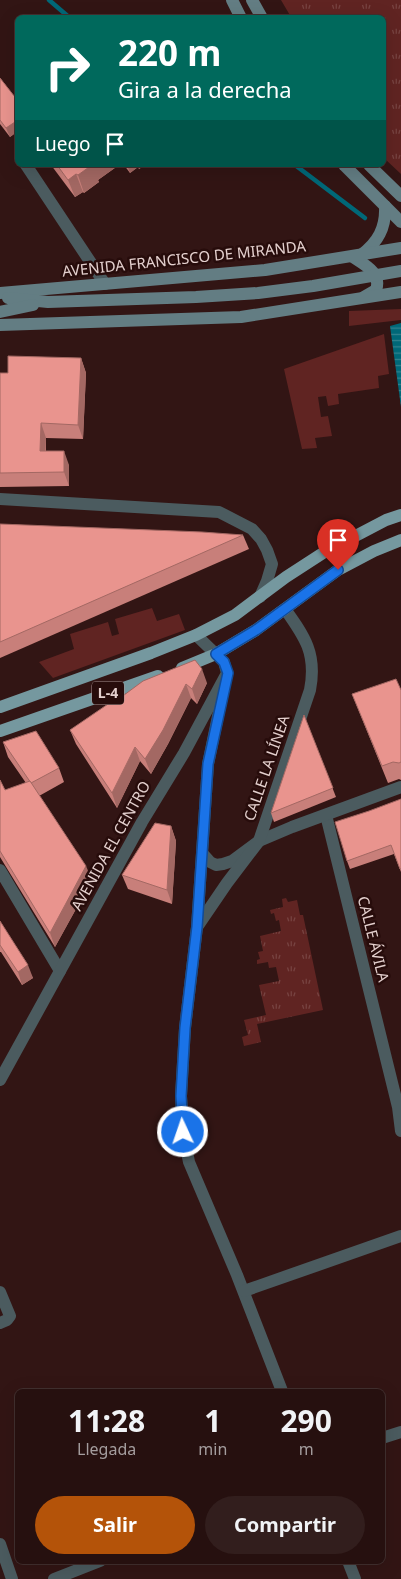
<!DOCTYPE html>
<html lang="es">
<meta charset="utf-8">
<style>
body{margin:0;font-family:"Noto Sans",sans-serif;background:#321e1d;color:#f1f3f6;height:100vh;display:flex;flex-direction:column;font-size:19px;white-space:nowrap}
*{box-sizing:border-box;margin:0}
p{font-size:16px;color:#a49d9e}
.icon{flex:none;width:28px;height:28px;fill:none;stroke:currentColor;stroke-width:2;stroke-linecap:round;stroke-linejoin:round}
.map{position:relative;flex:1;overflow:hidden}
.panel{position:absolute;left:15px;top:1389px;width:370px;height:175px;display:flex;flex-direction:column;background:#26100f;border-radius:8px;box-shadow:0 5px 20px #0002,0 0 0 1px #42302f}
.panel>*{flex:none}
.top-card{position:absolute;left:15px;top:15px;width:371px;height:152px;border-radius:8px;box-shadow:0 5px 20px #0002,0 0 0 1px #42302f;background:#00695c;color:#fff;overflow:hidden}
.pin{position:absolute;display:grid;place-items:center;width:42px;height:42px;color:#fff;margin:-51px -21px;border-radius:50% 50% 50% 0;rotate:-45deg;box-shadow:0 0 5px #0007}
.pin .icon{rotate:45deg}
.me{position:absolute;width:55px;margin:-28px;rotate:357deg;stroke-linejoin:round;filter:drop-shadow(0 0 4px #0008)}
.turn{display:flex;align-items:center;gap:18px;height:105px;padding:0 20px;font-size:22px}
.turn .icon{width:65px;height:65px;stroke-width:2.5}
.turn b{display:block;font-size:35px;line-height:42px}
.then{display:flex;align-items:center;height:48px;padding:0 20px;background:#0003;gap:10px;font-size:19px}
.eta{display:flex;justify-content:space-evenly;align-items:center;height:85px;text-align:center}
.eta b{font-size:30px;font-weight:700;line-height:35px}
.button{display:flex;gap:10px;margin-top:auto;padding:10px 20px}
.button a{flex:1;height:58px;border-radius:30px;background:#b45309;color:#fff;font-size:20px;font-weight:700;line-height:58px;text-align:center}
.button a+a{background:#321e1d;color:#f1f3f6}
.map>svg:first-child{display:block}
</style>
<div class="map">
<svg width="401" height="1579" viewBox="0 0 401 1579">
<defs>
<pattern id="park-tufts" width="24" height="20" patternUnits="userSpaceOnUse" patternTransform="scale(1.25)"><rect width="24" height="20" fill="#602422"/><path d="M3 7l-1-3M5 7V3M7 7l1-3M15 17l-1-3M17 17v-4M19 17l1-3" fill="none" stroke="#774341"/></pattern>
<pattern id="water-rules" width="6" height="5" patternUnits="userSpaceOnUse" patternTransform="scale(1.25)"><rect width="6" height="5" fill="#006878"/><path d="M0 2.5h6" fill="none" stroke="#318390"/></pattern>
</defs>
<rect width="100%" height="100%" fill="#321514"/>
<!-- park -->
<g fill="url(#park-tufts)">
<polygon points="281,0 401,0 401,174 384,158 384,18 291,17"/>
<polygon points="286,898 288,902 297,900 300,915 303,915 323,1010 257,1024 261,1042 244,1046 242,1037 248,1035 244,1020 266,1015 259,985 279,981 276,967 269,968 268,962 257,964 257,960 260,959 258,952 263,951 260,936 281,931 279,920 276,921 274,913 271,914 270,910 283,907 282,899"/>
</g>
<!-- garden -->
<g fill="#602422">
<polygon points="401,309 401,320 349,326 349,311"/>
<polygon points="384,334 389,374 378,376 379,388 338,394 339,404 328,406 326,396 318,397 321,417 328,416 332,436 315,438 317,448 302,449 284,369"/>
<polygon points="152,608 157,621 179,614 185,630 53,678 39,662 74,649 70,634 108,622 112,636 119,634 115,619"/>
</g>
<!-- water -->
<polygon fill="url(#water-rules)" points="401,323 401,407 390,326"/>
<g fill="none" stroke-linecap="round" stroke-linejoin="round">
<!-- stream -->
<g stroke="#006878" stroke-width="4.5">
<polyline points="49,0 70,18"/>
<polyline points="295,165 365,218"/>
</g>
<!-- minor -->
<g stroke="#4b5b5f" stroke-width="12">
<polyline points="26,165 105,284"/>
<polyline points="0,499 219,512 252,529 261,539 267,550 272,564 267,581 260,597"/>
<polyline points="227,673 208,764 197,927 185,1028 181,1096 183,1132 189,1162 237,1275 282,1391"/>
<polyline points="326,815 398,1107 401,1131"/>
<polyline points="202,853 210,862 216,865 223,864 232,861 259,841 292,827 401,787"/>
<polyline points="0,870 60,971"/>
<path d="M 197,927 L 227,883 L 259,841 L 310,690 C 317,654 305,637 285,609"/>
<polyline points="0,1080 142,822 184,753 227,673 224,662 196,635"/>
<polyline points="244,1291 401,1236"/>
<polyline points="0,1292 10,1316 7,1320 0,1323"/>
<polyline points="382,1438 401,1432"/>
<polyline points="0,1544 12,1579"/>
<polyline points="348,1561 355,1579"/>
<polyline points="54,1579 100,1561"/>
</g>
<!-- secondary -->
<g stroke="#637d83" stroke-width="12">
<polyline points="232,0 241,18"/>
<polyline points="252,0 262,18"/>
<polyline points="344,165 401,222"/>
<polyline points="369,165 401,196"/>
<path d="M 361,255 C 378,242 386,228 385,206"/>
<path d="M 353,257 C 365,265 382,273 376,290 L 364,297"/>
<polyline points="0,293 265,270 401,248"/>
<polyline points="8,298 48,302 196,297 258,293 313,286 401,271"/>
<polyline points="0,312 33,305"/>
<polyline points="0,325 241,317 401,292"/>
</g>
<!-- primary -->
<g stroke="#75989f" stroke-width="12">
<polyline points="182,668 216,654 256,630 338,570 374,551 401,540"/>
<polyline points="0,707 151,653 196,635 235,615 286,577 323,553 386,520 401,515"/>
<polyline points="0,731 158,676"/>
</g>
</g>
<!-- wall -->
<g fill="#c87f7a">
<polygon points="0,78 18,101 18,131 10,137 0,124"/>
<polygon points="51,165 119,165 98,180 99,182 84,193 83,192 75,197"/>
<polygon points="124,165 145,165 139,169 138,167 130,173"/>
<polygon points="81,358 86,373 83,439 46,438 46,451 69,465 69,486 0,487 0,373 8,373"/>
<polygon points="0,524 243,535 249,549 0,658"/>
<polygon points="143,681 207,683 197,704 191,698 168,744 151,774 140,761 117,808 76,744 70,730 112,704"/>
<polygon points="401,690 401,780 399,779 388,783 352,694"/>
<polygon points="304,715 336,797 274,822 271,813"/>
<polygon points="3,742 59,768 64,782 39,796 92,880 55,947 0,857 0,780 5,790 26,783 8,757"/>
<polygon points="401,799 401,872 394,854 350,869 347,861"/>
<polygon points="171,826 176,841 172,904 128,889 122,875"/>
<polygon points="0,921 33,978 22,985 1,952 0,952"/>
</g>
<!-- shaded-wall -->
<g fill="#a36863">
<polygon points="18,120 18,131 10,137 6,128"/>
<polygon points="92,165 119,165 98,180 99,182 84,193 78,175"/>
<polygon points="127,165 137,165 138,167 130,173"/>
<polygon points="138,165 145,165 139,169"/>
<polygon points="76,174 83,192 75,197 68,180"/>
<polygon points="81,358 86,373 83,439 78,425"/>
<polygon points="41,423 46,438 45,465 40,451"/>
<polygon points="64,451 69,465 69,486 64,472"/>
<polygon points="202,669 207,683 197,704 192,689"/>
<polygon points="186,684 191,698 168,744 151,774 145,759"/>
<polygon points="135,747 140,761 117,808 112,793"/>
<polygon points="171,826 176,841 172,904 167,890"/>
<polygon points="86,866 92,880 55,947 50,933"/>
<polygon points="28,965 33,978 22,985 18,972"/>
</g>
<!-- building -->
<g fill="#e9948e" stroke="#a36863">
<polygon points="0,78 18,101 18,120 6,128 0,120"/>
<polygon points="57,165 92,165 78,175 76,174 68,180"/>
<polygon points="8,356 81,358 78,425 41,423 40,451 64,451 64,472 0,473 0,373 8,373"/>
<polygon points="0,524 202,532 243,535 0,642"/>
<polygon points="195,660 202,669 192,689 186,684 163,730 145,759 135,747 112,793 70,730 111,702 112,704 143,681"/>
<polygon points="396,679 401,690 401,762 399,763 393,762 382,766 352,694"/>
<polygon points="304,715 333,788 271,813"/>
<polygon points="36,731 59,768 31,783 3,742"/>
<polygon points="0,780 5,790 30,781 86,866 50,933 0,851"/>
<polygon points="401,799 401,869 400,869 391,845 347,861 335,822 369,811"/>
<polygon points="155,823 171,826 167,890 122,875"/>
<polygon points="0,921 28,965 18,972 0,945"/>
</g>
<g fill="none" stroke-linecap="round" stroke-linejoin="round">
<defs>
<polyline id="route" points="183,1132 181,1096 185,1028 197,927 208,764 228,673 224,662 216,654 256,630 338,570"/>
</defs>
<!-- route casing -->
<use href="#route" stroke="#114b97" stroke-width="12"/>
<!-- route -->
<use href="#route" stroke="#1a73e8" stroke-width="9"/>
</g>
<g text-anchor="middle" stroke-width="5" stroke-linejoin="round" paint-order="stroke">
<!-- shield labels -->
<rect fill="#270c0b" stroke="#ab9594" stroke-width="1" x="92" y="681.5" width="32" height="23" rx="4"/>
<g font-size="14" font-weight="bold" fill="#e4d0ce">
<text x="108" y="698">L-4</text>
</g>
<!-- street labels -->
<g font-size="15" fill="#e4d0ce" stroke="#270c0b">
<text transform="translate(184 259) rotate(-6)" y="5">AVENIDA FRANCISCO DE MIRANDA</text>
<text transform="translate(267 768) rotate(-71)" y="5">CALLE LA LÍNEA</text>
<text transform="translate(111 846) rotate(-61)" y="5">AVENIDA EL CENTRO</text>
<text transform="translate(373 939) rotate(76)" y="5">CALLE ÁVILA</text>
</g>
</g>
</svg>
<div class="pin" style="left:338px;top:570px;background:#d93025"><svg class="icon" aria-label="arrive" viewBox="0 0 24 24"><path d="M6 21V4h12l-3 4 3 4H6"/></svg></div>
<svg class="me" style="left:183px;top:1132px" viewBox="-20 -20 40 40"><circle r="17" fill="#1a73e8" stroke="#fff" stroke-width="3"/><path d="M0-11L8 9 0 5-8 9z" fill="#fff"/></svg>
<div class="top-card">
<div class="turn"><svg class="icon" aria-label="right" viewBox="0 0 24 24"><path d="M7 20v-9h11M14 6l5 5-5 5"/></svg><div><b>220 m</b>Gira a la derecha</div></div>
<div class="then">Luego<svg class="icon" aria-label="arrive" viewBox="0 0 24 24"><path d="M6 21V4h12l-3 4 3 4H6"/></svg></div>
</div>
<section class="panel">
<div class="eta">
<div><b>11:28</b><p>Llegada</p></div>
<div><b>1</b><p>min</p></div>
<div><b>290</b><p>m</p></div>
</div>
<div class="button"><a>Salir</a><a>Compartir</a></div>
</section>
</div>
